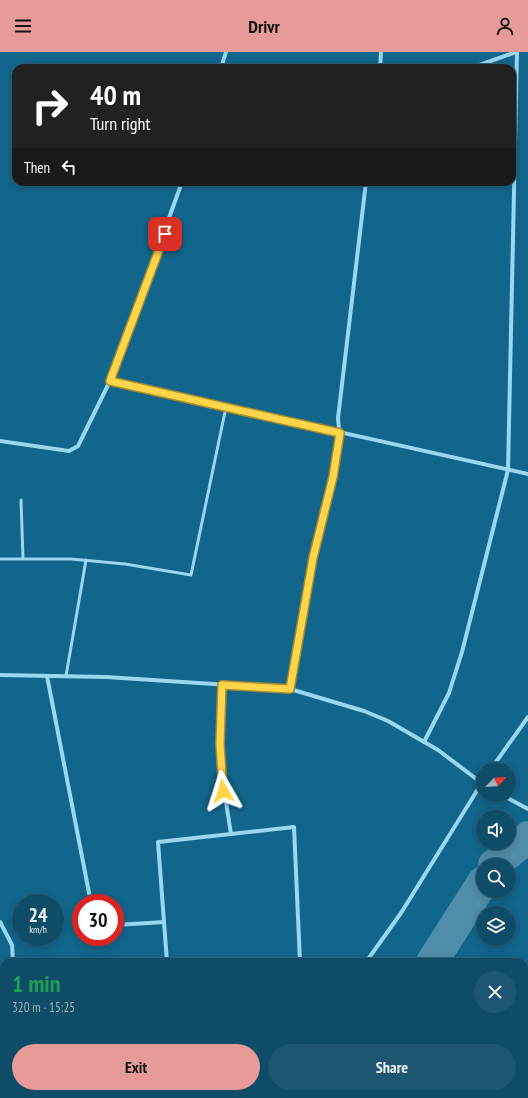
<!DOCTYPE html>
<meta charset="utf-8">
<style>
body{margin:0;font-family:"PT Sans Narrow",sans-serif;background:#1c5671;color:#f1f3f6;height:100vh;display:flex;flex-direction:column;font-size:15px;white-space:nowrap}
*{box-sizing:border-box;margin:0}
p{font-size:13px;color:#9bb4c0}
.icon{flex:none;width:22px;height:22px;fill:none;stroke:currentColor;stroke-width:2;stroke-linecap:round;stroke-linejoin:round}
.map{position:relative;flex:1;overflow:hidden}
.sheet{position:absolute;left:0px;top:906px;width:528px;height:140px;display:flex;flex-direction:column;background:#0e4c68;border-radius:12px 12px 0 0;box-shadow:0 2px 10px #0003,0 0 0 1px #2e637c}
.sheet>*{flex:none}
.banner{position:absolute;left:12px;top:12px;width:504px;height:122px;border-radius:12px;box-shadow:0 2px 10px #0003,0 0 0 1px #2e637c;background:#202124;color:#fff;overflow:hidden}
.needle{width:26px;rotate:65deg}
.controls{position:absolute;left:476px;top:710px;display:grid;gap:8px}
.controls a{display:grid;place-items:center;width:40px;height:40px;border-radius:50%;background:#0e4c68;box-shadow:0 2px 10px #0003,0 0 0 1px #2e637c;font-size:20px}
.speed{position:absolute;left:12px;top:842px;display:flex;gap:8px;font-size:20px;font-weight:700;text-align:center}
.speed>*{display:grid;place-content:center;width:52px;height:52px;border-radius:50%;background:#0e4c68;box-shadow:0 2px 10px #0003,0 0 0 1px #2e637c;line-height:1}
.speed small{font-size:10px;font-weight:400}
.speed .limit{border:6px solid #d22;background:#fff;color:#111}
.pin{position:absolute;display:grid;place-items:center;width:34px;height:34px;color:#fff;margin:-17px;border-radius:8px;box-shadow:0 2px 6px #0006}
.me{position:absolute;width:44px;margin:-22px;rotate:354deg;stroke-linejoin:round;filter:drop-shadow(0 0 3px #0008)}
.turn{display:flex;align-items:center;gap:14px;height:84px;padding:0 12px;font-size:18px}
.turn .icon{width:52px;height:52px;stroke-width:2.5}
.turn b{display:block;font-size:28px;line-height:34px}
.then{display:flex;align-items:center;height:38px;padding:0 12px;background:#0003;gap:8px;font-size:15px}
.round{display:grid;place-items:center;flex:none;width:42px;height:42px;border-radius:21px;background:#1c5671}
.head{display:flex;align-items:center;justify-content:space-between;height:68px;padding:0 12px}
h1{font-size:24px;font-weight:700;line-height:30px;color:#1e9e55}
.action{display:flex;gap:8px;margin-top:auto;padding:8px 12px}
.action a{flex:1;height:46px;border-radius:24px;background:#e69b98;color:#111;font-size:16px;font-weight:700;line-height:46px;text-align:center}
.action a+a{background:#1c5671;color:#f1f3f6}
header{display:flex;justify-content:space-between;align-items:center;height:52px;padding:0 12px;background:#e69b98;color:#111;font-size:18px;font-weight:700}
.map>svg:first-child{display:block}
</style>
<header><svg class="icon" aria-label="menu" viewBox="0 0 24 24"><path d="M4 6h16M4 12h16M4 18h16"/></svg>Drivr<svg class="icon" aria-label="person" viewBox="0 0 24 24"><circle cx="12" cy="8" r="4"/><path d="M4 21q1-7 8-7t8 7"/></svg></header>
<div class="map">
<svg width="528" height="1046" viewBox="0 0 528 1046">
<rect width="100%" height="100%" fill="#12658b"/>
<g fill="none" stroke-linecap="round" stroke-linejoin="round">
<!-- river -->
<g stroke="#508da8" stroke-width="32">
<polyline points="494,813 528,785"/>
<polyline points="432,910 483,830"/>
<polyline points="346,1046 349,1042"/>
</g>
<!-- service -->
<g stroke="#99d7f1" stroke-width="3">
<polyline points="21,448 23,506"/>
<polyline points="0,507 71,507 125,512 191,523 226,355"/>
<polyline points="66,624 86,508"/>
</g>
<!-- minor -->
<g stroke="#99d7f1" stroke-width="4">
<polyline points="221,16 226,0"/>
<polyline points="380,16 381,0"/>
<polyline points="471,16 516,0"/>
<polyline points="110,329 528,422"/>
<polyline points="0,389 69,399 78,394 110,329 182,130"/>
<polyline points="0,623 106,625 290,637 364,659 388,669 438,698 483,732"/>
<polyline points="47,624 91,851"/>
<polyline points="222,633 221,719 231,782"/>
<path d="M 290,637 C 298,588 304,539 316,491 C 326,450 343,408 338,366 L 366,130"/>
<polyline points="424,690 449,641 462,600 508,418 517,0"/>
<polyline points="491,717 528,665"/>
<polyline points="502,743 528,757"/>
<polyline points="0,870 12,893 13,910"/>
<polyline points="115,873 164,870"/>
<polyline points="167,910 158,790 294,775 300,910"/>
<polyline points="366,910 401,861 483,729"/>
<polyline points="105,1042 107,1046"/>
<polyline points="177,1042 177,1046"/>
<polyline points="280,1046 282,1042"/>
</g>
</g>
<g fill="none" stroke-linecap="round" stroke-linejoin="round">
<defs>
<polyline id="route" points="165,182 110,329 340,381 333,425 313,506 290,637 222,633 220,692 223,739"/>
</defs>
<!-- route casing -->
<use href="#route" stroke="#a68a30" stroke-width="10"/>
<!-- route -->
<use href="#route" stroke="#ffd54a" stroke-width="7"/>
</g>
</svg>
<div class="controls">
<a><svg class="needle" viewBox="-14 -14 28 28"><path d="M0-13l5 13h-10z" fill="#e53935"/><path d="M0 13l5-13h-10z" fill="#9bb4c0"/></svg></a>
<a><svg class="icon" aria-label="sound" viewBox="0 0 24 24"><path d="M4 9h4l5-4v14l-5-4H4zM17 9q2 3 0 6"/></svg></a>
<a><svg class="icon" aria-label="search" viewBox="0 0 24 24"><circle cx="10" cy="10" r="6"/><path d="M15 15l6 6"/></svg></a>
<a><svg class="icon" aria-label="layers" viewBox="0 0 24 24"><path d="M12 4l9 5-9 5-9-5zM3 14l9 5 9-5"/></svg></a>
</div>
<div class="speed"><div>24<small>km/h</small></div><div class="limit">30</div></div>
<div class="pin" style="left:165px;top:182px;background:#d93025"><svg class="icon" aria-label="arrive" viewBox="0 0 24 24"><path d="M6 21V4h12l-3 4 3 4H6"/></svg></div>
<svg class="me" style="left:223px;top:739px" viewBox="-20 -20 40 40"><path d="M0-17L14 15 0 8-14 15z" fill="#ffd54a" stroke="#fff" stroke-width="4"/></svg>
<div class="banner">
<div class="turn"><svg class="icon" aria-label="right" viewBox="0 0 24 24"><path d="M7 20v-9h11M14 6l5 5-5 5"/></svg><div><b>40 m</b>Turn right</div></div>
<div class="then">Then<svg class="icon" aria-label="left" viewBox="0 0 24 24"><path d="M17 20v-9H6M10 6l-5 5 5 5"/></svg></div>
</div>
<section class="sheet">
<div class="head"><div><h1>1 min</h1><p>320 m · 15:25</p></div><a class="round"><svg class="icon" aria-label="close" viewBox="0 0 24 24"><path d="M6 6l12 12M18 6L6 18"/></svg></a></div>
<div class="action"><a>Exit</a><a>Share</a></div>
</section>
</div>
